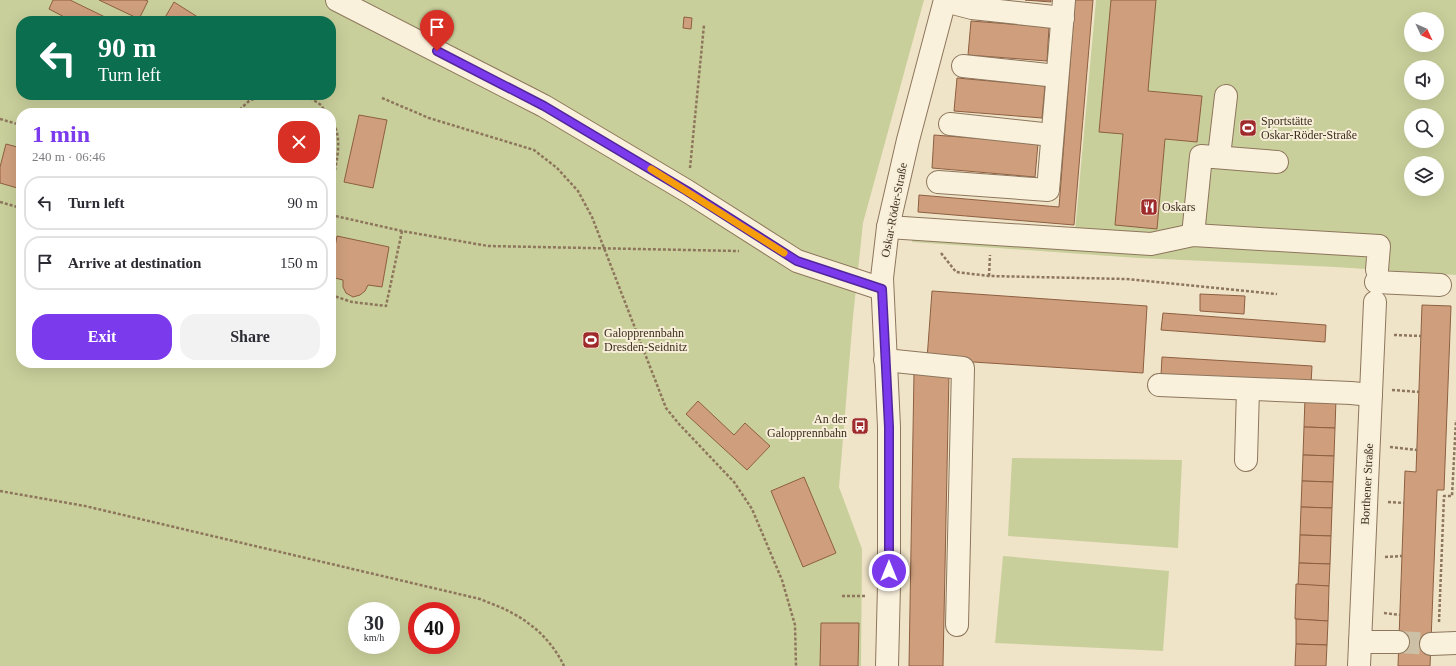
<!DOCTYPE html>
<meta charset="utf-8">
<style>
body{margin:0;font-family:"Times New Roman",serif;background:#f2f2f3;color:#2b2b33;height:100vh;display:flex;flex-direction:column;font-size:15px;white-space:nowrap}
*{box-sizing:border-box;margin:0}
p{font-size:13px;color:#7c7c81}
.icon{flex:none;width:22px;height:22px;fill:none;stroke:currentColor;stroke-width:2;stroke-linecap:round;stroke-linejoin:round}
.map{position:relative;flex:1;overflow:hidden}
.drawer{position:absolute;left:16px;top:108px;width:320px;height:260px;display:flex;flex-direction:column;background:#fff;border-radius:16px;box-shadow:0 4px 16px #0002}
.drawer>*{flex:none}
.guide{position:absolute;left:16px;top:16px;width:320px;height:84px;border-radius:16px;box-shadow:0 4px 16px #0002;background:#0b6e4f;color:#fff;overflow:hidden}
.needle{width:26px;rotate:134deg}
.fabs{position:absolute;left:1404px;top:12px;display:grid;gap:8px}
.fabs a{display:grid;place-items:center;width:40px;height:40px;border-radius:50%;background:#fff;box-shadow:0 4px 16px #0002;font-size:20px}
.speed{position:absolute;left:348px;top:602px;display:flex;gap:8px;font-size:20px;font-weight:700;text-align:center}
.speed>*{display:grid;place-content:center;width:52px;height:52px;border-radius:50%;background:#fff;box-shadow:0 4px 16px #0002;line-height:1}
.speed small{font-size:10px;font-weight:400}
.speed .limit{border:6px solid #d22;background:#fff;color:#111}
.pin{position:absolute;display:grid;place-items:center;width:34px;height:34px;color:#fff;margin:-41px -17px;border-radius:50% 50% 50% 0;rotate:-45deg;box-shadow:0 0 4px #0007}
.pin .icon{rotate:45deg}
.me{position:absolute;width:44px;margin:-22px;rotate:0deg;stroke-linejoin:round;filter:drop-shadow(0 0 3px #0008)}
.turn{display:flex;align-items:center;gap:14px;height:84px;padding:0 16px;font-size:18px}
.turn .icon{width:52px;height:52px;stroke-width:2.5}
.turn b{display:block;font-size:28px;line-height:34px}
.round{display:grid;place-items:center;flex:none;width:42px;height:42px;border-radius:16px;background:#f2f2f3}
.head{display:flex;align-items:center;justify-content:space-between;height:68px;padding:0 16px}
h1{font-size:24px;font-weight:700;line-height:30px;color:#7c3aed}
.cta{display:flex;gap:8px;margin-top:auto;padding:8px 16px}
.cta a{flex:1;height:46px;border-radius:16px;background:#7c3aed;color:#fff;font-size:16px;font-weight:700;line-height:46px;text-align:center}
.cta a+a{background:#f2f2f3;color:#2b2b33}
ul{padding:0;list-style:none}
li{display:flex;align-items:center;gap:12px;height:54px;margin:0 8px 6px;padding:0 8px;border:2px solid #e1e1e2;border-radius:16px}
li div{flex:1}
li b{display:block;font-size:15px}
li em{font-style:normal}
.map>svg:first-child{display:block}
</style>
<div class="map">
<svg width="1456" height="666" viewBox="0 0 1456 666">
<rect width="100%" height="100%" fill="#f0e4c8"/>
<!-- green -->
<g fill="#c9cf9b" fill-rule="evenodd">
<path d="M 0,0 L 924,0 L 863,223 L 853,317 L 839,487 L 862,549 L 861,666 L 0,666 ZM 21,21 L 331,21 L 331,95 L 21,95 ZM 21,113 L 331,113 L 331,363 L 21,363 ZM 357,611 L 391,611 L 391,645 L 357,645 ZM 417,611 L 451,611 L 451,645 L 417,645 Z"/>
<path d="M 1096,0 L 1456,0 L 1456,275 L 1335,267 L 1138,258 L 912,242 L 916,218 L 1075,231 ZM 1411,19 L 1437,19 L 1437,45 L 1411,45 ZM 1411,67 L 1437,67 L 1437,93 L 1411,93 ZM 1411,115 L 1437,115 L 1437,141 L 1411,141 ZM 1411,163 L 1437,163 L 1437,189 L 1411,189 Z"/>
<polygon points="1012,458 1182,460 1178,548 1008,536"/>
<polygon points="1003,556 1169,571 1163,651 995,643"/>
</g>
<!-- building -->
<g fill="#cf9f7d" stroke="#8d5f41">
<polygon points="53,0 70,0 107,18 105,21 72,21 49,9"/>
<polygon points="99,0 145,0 148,1 139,19"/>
<polygon points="1025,0 1051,0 1051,2"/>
<polygon points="1075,0 1093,0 1074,225 918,212 919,195 1059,207"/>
<polygon points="1111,0 1156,0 1148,91 1202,96 1197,142 1165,139 1157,229 1115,225 1123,134 1099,132"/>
<polygon points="174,2 204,21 163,21"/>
<polygon points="684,17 692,18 691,29 683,28"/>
<polygon points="971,21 1049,27 1047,61 968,55"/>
<polygon points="957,78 1045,86 1042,118 954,111"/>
<polygon points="359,115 387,120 373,188 344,182"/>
<polygon points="934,135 1038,143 1035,177 932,168"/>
<polygon points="6,144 21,148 21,189 0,183 0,167"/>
<polygon points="337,236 389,247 382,287 368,285 365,291 360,295 353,297 346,293 343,287 343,280 331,277 331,268"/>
<polygon points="932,291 1147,306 1143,373 927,359"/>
<polygon points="1200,294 1245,296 1244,314 1200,311"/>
<polygon points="1422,305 1451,306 1444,490 1437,490 1430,666 1398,666 1405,471 1416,472"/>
<polygon points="1163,313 1326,325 1325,342 1161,330"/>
<polygon points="1162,357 1312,366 1311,384 1161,375"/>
<polygon points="949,372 943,666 909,666 914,373"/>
<polygon points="1305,398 1336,399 1335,428 1304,427"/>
<polygon points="698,401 734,435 745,423 770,446 747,470 686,414"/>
<polygon points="1304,427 1335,428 1334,456 1303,455"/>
<polygon points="1303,455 1334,456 1333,482 1302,481"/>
<polygon points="804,477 836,553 803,567 771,491"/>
<polygon points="1302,481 1333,482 1332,508 1301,507"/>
<polygon points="1301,507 1332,508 1331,536 1300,535"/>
<polygon points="1300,535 1331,536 1330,564 1299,563"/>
<polygon points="1299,563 1330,564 1329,586 1298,585"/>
<polygon points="1296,584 1329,586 1328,621 1295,619"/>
<polygon points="1296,619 1328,621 1327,645 1296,644"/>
<polygon points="821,623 859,623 858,666 820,666"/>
<polygon points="1296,644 1327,645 1326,666 1295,666"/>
</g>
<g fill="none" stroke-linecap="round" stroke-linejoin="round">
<!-- minor-tunnel -->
<polyline stroke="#ccc0a6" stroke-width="22" stroke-dasharray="22 11" stroke-linecap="butt" points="1398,642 1431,644"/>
<defs>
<g id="minor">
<polyline points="337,0 544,106 687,191 797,261 882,289"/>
<polyline points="945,1 972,8 1063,18"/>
<polyline points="963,66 1057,76"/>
<polyline points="950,124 1052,135"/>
<polyline points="1219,156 1226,96"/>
<polyline points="938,182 1048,190 1064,0"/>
<polyline points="888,227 1151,244 1193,235 1379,246 1377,270"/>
<polyline points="1193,235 1201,156 1277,162"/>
<polyline points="1376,282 1440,285"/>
<polyline points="885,360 963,368 957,625"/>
<polyline points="1159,385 1351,393 1371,395"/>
<polyline points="1246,460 1248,389"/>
<polyline points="1360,642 1398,642"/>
<polyline points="1431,644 1456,643"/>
<polyline points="887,666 889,585 889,427 882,278 888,227 908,140 945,0"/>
<polyline points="1359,666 1375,302"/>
</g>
</defs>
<!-- minor casing -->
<use href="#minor" stroke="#8d765c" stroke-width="24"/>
<!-- path -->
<g stroke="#8d765c" stroke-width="2.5" stroke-dasharray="3 2" stroke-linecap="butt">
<polyline points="306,95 321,105 326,113"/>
<polyline points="382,98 429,118 534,150 557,168 578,191 592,217 666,408 679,424 734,482 752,509 782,580 795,625 796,666"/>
<polyline points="236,113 249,101 263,95"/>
<polyline points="0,119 21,125"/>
<path d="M 331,119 C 345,139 335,167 331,188"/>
<polyline points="690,168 704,25"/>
<polyline points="0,202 21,208"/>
<polyline points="331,215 402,231 488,246 739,251"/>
<polyline points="941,253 956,272 989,276 1126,279 1277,294"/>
<polyline points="989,276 990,255"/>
<polyline points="331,295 352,302 386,306 402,231"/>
<polyline points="1394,335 1421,336"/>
<polyline points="1392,390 1419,392"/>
<polyline points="1390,447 1417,450"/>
<path d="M 0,491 L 85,506 L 480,599 C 491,604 502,607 512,613 C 535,625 553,643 564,666"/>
<polyline points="1388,502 1404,503"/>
<polyline points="1385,557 1402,556"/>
<polyline points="842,596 867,596"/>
<polyline points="1384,613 1400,615"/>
<polyline points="1439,622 1444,496 1452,496 1456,420"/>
</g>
<!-- minor -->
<use href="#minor" stroke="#faf1dc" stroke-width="22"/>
</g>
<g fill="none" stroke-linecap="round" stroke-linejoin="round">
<defs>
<polyline id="route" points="437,51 544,106 687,191 797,261 882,289 889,427 889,571"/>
</defs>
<!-- route casing -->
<use href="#route" stroke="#51269a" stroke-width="10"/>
<!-- route -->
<use href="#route" stroke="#7c3aed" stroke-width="7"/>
<!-- slow -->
<polyline stroke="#f59e0b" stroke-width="7" points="651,169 784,253"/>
</g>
<!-- icons -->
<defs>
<symbol id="stadium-square" viewBox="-11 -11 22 22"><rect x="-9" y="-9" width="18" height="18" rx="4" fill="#9e2a2b" stroke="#f7eed8"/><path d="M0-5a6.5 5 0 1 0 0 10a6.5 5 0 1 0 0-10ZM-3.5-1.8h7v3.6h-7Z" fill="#fff"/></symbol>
<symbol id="restaurant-square" viewBox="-11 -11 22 22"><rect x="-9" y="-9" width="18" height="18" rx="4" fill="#9e2a2b" stroke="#f7eed8"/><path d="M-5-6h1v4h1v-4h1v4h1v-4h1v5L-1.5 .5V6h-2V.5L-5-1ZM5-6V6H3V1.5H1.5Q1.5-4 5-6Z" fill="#fff"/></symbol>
<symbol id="bus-square" viewBox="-11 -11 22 22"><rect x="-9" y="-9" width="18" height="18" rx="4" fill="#9e2a2b" stroke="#f7eed8"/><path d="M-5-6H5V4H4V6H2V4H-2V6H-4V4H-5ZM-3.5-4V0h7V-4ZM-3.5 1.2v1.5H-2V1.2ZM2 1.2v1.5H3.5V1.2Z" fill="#fff"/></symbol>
</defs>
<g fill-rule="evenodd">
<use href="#stadium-square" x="1238" y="118" width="20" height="20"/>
<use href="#restaurant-square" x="1139" y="197" width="20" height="20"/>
<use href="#stadium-square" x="581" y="330" width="20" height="20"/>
<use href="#bus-square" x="850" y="416" width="20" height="20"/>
</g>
<g text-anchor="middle" stroke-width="4" stroke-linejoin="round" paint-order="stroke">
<!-- poi labels -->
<g font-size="12" fill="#3d2e20" stroke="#f7eed8" text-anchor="start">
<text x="1261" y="125">Sportstätte<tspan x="1261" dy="14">Oskar-Röder-Straße</tspan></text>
<text x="1162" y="211">Oskars</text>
<text x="604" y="337">Galopprennbahn<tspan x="604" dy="14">Dresden-Seidnitz</tspan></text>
<text x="847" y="423" text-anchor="end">An der<tspan x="847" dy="14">Galopprennbahn</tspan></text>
</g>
<!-- street labels -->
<g font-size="12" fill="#3d2e20" stroke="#f7eed8">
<text transform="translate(894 210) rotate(-79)" y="4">Oskar-Röder-Straße</text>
<text transform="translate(1367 484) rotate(-87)" y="4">Borthener Straße</text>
</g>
</g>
</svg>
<div class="fabs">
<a><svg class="needle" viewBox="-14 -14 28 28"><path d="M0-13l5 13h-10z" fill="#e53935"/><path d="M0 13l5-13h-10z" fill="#7c7c81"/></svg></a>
<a><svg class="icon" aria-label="sound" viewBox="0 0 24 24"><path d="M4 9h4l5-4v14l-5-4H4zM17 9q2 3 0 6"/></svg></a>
<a><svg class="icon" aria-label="search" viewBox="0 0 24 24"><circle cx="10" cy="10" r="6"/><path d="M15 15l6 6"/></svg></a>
<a><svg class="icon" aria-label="layers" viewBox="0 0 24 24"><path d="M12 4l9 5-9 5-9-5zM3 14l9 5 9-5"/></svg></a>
</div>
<div class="speed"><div>30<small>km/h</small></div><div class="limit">40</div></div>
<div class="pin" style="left:437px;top:51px;background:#d93025"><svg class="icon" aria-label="arrive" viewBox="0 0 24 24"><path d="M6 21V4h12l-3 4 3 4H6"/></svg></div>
<svg class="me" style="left:889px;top:571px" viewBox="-20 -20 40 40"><circle r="17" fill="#7c3aed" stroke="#fff" stroke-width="3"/><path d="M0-11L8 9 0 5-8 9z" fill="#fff"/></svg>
<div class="guide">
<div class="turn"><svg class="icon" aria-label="left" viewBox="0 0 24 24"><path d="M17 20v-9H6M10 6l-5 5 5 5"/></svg><div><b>90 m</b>Turn left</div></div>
</div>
<section class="drawer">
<div class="head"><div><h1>1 min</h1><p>240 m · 06:46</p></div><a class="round" style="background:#d93025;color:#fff"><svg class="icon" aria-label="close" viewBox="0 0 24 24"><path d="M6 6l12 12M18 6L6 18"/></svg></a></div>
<ul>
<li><svg class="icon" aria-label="left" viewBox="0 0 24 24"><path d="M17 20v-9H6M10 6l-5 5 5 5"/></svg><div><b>Turn left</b></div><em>90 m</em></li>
<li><svg class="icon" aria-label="arrive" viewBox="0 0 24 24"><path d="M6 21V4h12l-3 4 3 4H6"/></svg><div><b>Arrive at destination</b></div><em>150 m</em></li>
</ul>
<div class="cta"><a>Exit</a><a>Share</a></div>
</section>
</div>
